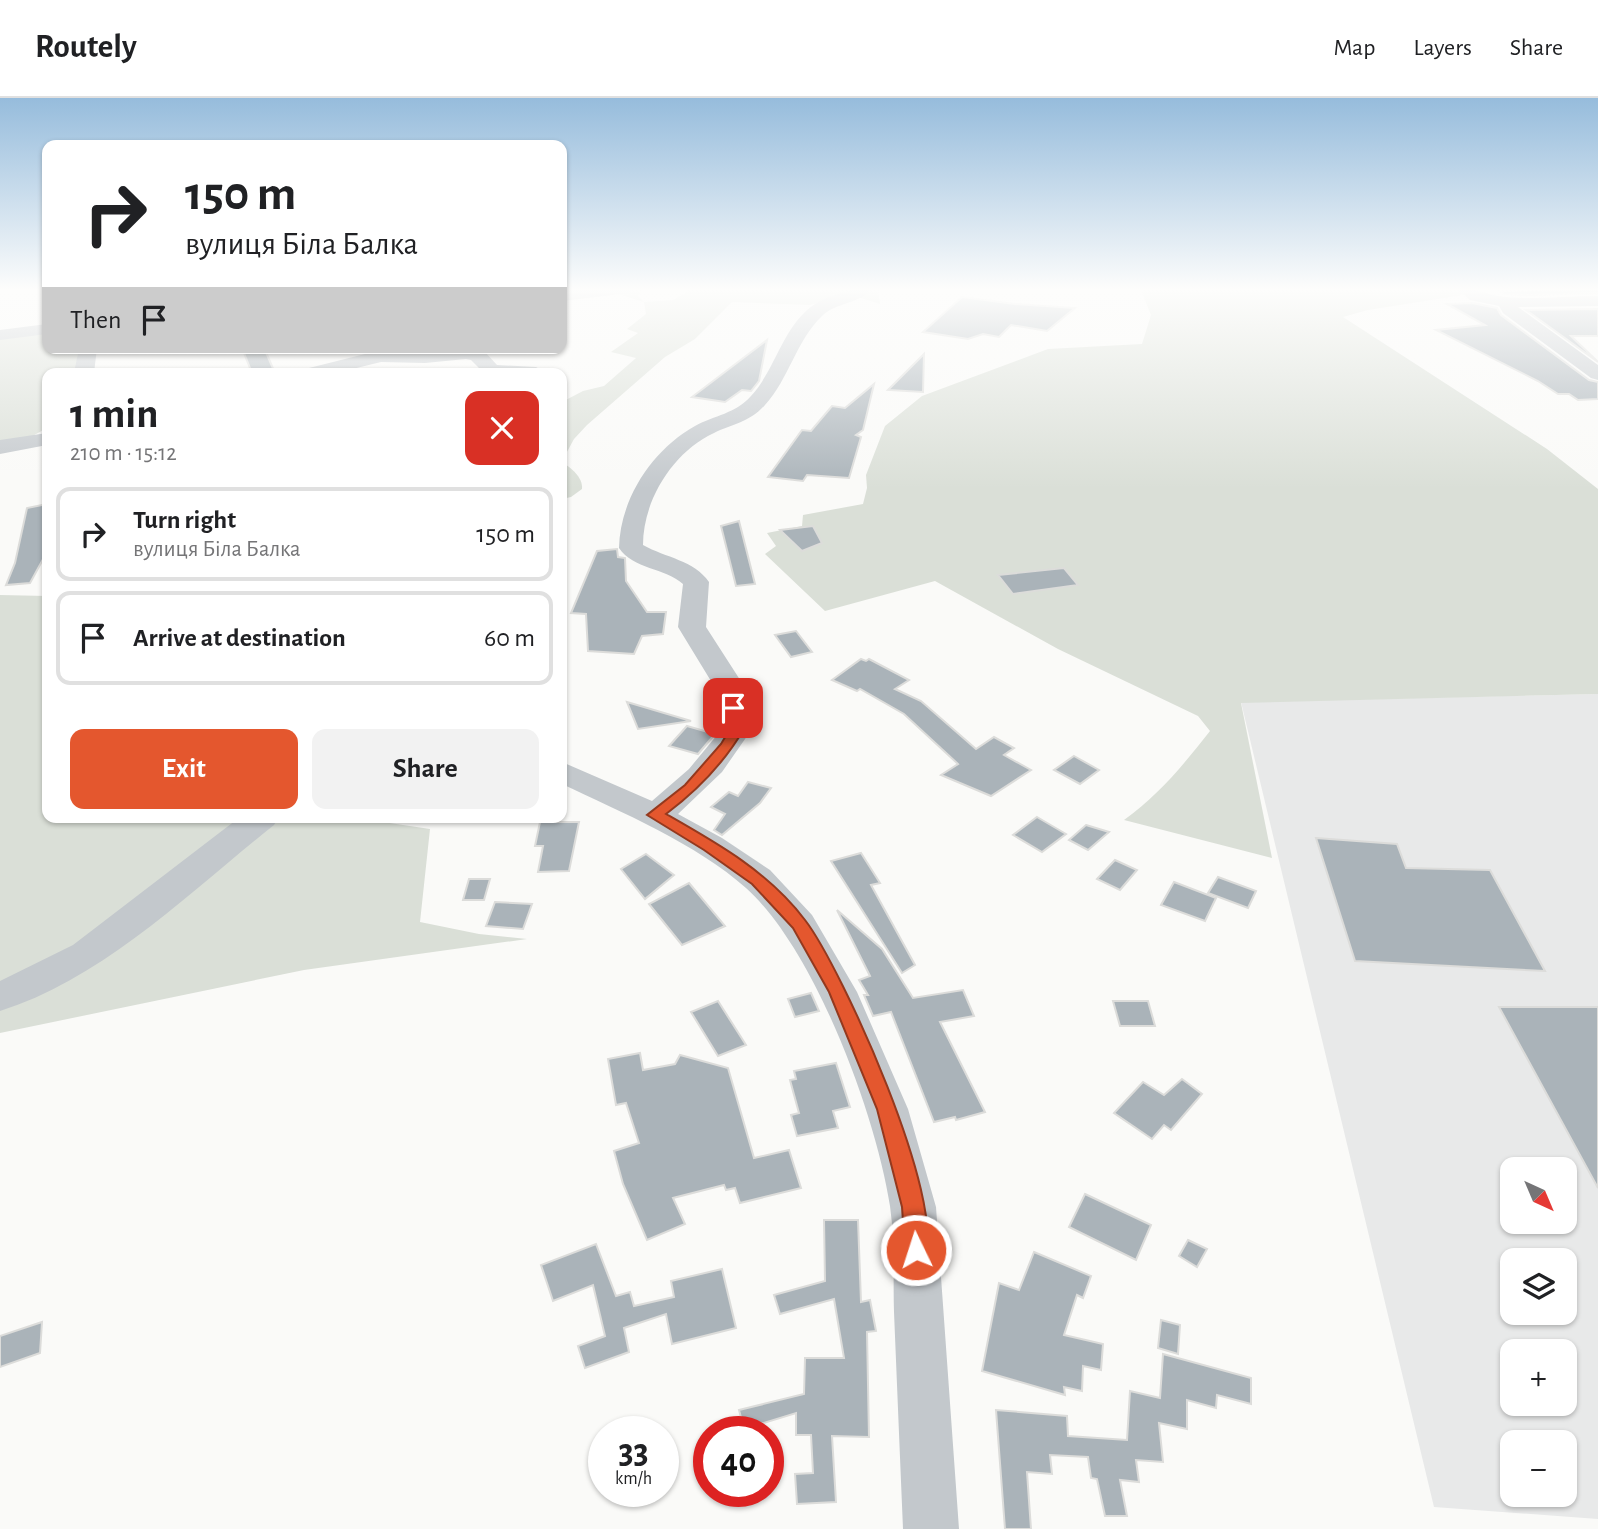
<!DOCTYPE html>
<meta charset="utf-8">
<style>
body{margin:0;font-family:"Alegreya Sans",sans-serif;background:#f2f2f2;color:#202124;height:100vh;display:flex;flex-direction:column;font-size:26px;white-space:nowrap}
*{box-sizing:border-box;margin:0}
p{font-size:23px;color:#757577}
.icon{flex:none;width:38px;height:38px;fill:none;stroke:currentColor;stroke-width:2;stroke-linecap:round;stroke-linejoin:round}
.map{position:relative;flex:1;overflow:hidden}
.panel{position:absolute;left:42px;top:270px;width:525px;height:455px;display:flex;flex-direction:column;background:#fff;border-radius:14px;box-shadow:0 2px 5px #0004}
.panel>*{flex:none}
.banner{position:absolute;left:42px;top:42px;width:525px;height:214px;border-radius:14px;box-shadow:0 2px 5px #0004;background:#fff;color:#202124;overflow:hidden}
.needle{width:46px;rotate:136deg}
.buttons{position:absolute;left:1500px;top:1059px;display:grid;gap:14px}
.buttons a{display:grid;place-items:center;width:77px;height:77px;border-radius:14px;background:#fff;box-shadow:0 2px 5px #0004;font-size:35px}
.speed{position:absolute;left:588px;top:1318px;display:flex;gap:14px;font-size:35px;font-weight:700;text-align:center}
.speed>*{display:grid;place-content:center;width:91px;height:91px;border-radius:50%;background:#fff;box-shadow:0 2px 5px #0004;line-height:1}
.speed small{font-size:18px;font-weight:400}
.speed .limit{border:10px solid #d22;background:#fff;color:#111}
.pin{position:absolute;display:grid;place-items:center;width:60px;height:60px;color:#fff;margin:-30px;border-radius:14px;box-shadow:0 4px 10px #0006}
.me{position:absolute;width:77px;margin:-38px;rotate:356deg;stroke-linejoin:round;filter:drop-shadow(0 0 5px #0008)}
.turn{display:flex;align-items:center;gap:24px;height:147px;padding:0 28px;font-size:32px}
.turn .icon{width:91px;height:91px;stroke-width:2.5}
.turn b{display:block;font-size:49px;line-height:60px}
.then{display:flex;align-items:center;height:66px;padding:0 28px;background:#0003;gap:14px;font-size:26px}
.round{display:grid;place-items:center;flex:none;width:74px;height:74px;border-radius:14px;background:#f2f2f2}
.head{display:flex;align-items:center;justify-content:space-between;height:119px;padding:0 28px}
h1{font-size:42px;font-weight:700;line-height:52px}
.button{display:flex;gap:14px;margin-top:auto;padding:14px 28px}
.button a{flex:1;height:80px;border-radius:14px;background:#e4572e;color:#fff;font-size:28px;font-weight:700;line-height:80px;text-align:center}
.button a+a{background:#f2f2f2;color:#202124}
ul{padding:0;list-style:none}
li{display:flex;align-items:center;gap:21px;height:94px;margin:0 14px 10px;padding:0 14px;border:4px solid #e0e0e0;border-radius:14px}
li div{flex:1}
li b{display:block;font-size:26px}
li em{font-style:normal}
header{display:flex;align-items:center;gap:42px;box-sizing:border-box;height:98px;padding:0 35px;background:#fff;border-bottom:2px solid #e0e0e0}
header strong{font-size:33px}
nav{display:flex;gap:38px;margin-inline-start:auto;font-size:24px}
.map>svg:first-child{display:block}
</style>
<header>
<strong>Routely</strong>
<nav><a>Map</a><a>Layers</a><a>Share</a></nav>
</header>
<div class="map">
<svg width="1598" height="1431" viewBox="0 0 1598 1431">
<rect width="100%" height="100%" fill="#fafaf8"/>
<!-- built -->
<path fill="#e8e9e9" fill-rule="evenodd" d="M 1598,596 L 1598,1421 L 1434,1409 L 1241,604 ZM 1512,1071 L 1564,1071 L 1564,1124 L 1512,1124 ZM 1512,1162 L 1564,1162 L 1564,1214 L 1512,1214 ZM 1512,1253 L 1564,1253 L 1564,1306 L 1512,1306 ZM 1512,1344 L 1564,1344 L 1564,1396 L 1512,1396 Z"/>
<!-- green -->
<g fill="#dadfd7">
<polygon points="632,190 643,190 638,198 644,204 673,202 689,193 682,190 878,190 880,206 849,196 810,207 732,204 695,241 665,259 587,327 574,341 562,363 562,304 583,293 604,288 636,260 611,254 638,235 627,231 646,216 644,204 615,195"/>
<path d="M 1140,190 L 1460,190 L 1469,196 L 1368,212 L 1343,219 L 1547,351 L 1598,391 L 1598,596 L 1241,605 L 1272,760 L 1124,722 C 1159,697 1184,666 1210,633 L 1198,618 L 1058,551 L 935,483 L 825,513 L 765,456 L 776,448 L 767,435 L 802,428 L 803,417 L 863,406 L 867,390 L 866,377 L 885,328 L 922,298 L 1048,251 L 1142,246 L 1151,217 Z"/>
<polygon points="47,233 47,250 79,250 75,275 47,275 47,330 27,341 0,344 0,239"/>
<path d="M 562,364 C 571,370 583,379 582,391 L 571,399 L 562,401 Z"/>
<polygon points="0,497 47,498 47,719 349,719 430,731 420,824 479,836 527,841 304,872 0,935"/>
</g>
<!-- building -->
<g fill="#aab3b9" stroke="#dcdcda" stroke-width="2">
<polygon points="1534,190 1598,190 1598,195 1528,197 1504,196 1500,193 1537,192"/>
<polygon points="962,199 1015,206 1075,210 1047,233 1011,227 999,239 983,236 968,241 923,234"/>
<polygon points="1472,205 1497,210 1501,217 1589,282 1598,284 1598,301 1578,302 1569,296 1558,296 1538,283 1436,232 1485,227 1447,206"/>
<polygon points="1598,211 1598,238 1571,238 1598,264 1526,212"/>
<polygon points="767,242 759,283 751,293 742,292 725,304 692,299"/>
<polygon points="265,252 275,275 252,275 244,255"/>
<polygon points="924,256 923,294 888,292"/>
<polygon points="874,286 863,332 856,337 861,339 849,380 807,377 803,383 768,379 802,332 811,333 832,308 845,310"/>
<polygon points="47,406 47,454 30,485 6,487 15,465 27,410"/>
<polygon points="739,423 755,486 736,488 721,428"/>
<polygon points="813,428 822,445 802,453 780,432"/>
<polygon points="617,451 618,459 625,460 626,483 647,514 666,514 663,536 642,538 634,556 588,553 586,516 571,515 597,453"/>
<polygon points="1064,470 1078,487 1013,496 998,477"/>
<polygon points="796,533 812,554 791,559 775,537"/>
<polygon points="861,561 866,563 869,561 909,582 895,591 921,603 976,651 994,639 1014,650 1004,657 1031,672 991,698 941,677 958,666 904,616 860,591 857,593 832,582"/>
<polygon points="627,604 691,623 638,631"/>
<polygon points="687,628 715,636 698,656 669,648"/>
<polygon points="1074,658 1099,672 1080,686 1054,672"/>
<polygon points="748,684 771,690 760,705 722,737 714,732 725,716 711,709 729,694 738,698"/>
<polygon points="1037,719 1066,736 1042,754 1013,737"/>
<polygon points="540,724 579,724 569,773 538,774 543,748 535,748"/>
<polygon points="1086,727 1109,734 1088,752 1069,742"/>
<polygon points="1316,740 1397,746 1406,770 1490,772 1545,873 1355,863"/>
<polygon points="861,755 880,785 871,787 915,867 902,875 831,763"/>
<polygon points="646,756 674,777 645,801 621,771"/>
<polygon points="1115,762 1137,772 1120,792 1097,781"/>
<polygon points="1218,779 1256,793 1248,810 1208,795"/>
<polygon points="469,781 490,781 484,802 463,802"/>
<polygon points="1174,784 1216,800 1205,823 1161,807"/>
<polygon points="689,785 725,828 682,847 649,806"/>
<polygon points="495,804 532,806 523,831 486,828"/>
<polygon points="837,812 882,851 913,900 963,892 974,918 940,924 985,1014 956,1022 955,1019 934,1024 891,914 873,918 864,897 868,897 859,882 870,878"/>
<polygon points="811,895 819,913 795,919 788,901"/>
<polygon points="718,903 746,947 718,958 691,914"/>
<polygon points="1113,903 1148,903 1155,928 1120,928"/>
<polygon points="1499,909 1598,909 1598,1090"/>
<polygon points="640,955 643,972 675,966 680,957 728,970 754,1060 789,1052 801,1090 740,1105 735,1090 726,1092 724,1087 673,1100 685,1126 647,1142 623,1086 614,1053 639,1045 626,1005 616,1007 608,961"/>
<polygon points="836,965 850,1009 833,1013 838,1030 797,1038 791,1017 799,1015 790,982 796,981 794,973"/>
<polygon points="1182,981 1202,996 1171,1032 1164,1027 1152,1041 1114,1015 1143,984 1164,997"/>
<polygon points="1085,1096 1151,1127 1136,1162 1069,1129"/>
<polygon points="824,1122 858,1122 861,1204 870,1202 876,1233 867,1234 869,1339 832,1338 836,1404 797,1406 795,1376 813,1375 811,1337 796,1337 796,1315 744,1331 739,1312 804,1296 805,1260 844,1260 834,1201 780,1216 774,1197 825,1183"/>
<polygon points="1188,1142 1207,1151 1197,1169 1179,1158"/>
<polygon points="596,1146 616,1198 630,1194 634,1208 674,1199 671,1183 722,1171 736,1230 672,1246 666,1216 624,1230 629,1254 585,1270 578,1248 605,1238 593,1187 553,1203 541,1167"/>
<polygon points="1034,1154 1091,1178 1083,1200 1077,1197 1064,1237 1103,1246 1101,1272 1083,1268 1082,1293 1064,1289 1065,1297 982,1273 999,1185 1019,1192"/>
<polygon points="1161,1222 1180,1227 1178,1256 1158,1250"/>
<polygon points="42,1224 40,1255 0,1269 0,1238"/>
<polygon points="1163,1256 1251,1280 1251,1306 1217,1297 1216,1310 1187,1302 1187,1331 1159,1325 1163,1364 1136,1362 1139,1384 1120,1382 1127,1418 1105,1418 1097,1381 1091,1380 1088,1359 1050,1357 1052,1376 1027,1374 1031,1431 1005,1431 996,1312 1067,1318 1068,1338 1127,1342 1130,1293 1160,1300"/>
</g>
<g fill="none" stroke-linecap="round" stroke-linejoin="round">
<!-- minor -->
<g fill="#c3c8cc" fill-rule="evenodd">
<polygon points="584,190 637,190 629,195 562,203 562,193"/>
<path d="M 855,190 L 872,190 C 861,206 836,204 822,218 C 796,243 789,281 765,307 C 750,324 733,326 714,335 C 673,354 643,402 643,447 C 666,460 694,462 709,484 L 706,529 L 744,588 L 752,631 L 722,674 L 678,716 L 722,740 L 770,772 L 812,817 L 857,894 L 908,1011 L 936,1109 L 959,1431 L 903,1431 C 900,1359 897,1286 894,1214 C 893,1180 895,1143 890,1108 C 876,1017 815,852 746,790 C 697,746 621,714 562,686 L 562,664 L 652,703 L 689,671 L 722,631 L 714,588 L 678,529 L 683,486 C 665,470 633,471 619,450 C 620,401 652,352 695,328 C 715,317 735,316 751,298 C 776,271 783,227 815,206 C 827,198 842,196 855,190 Z"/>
<path d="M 1457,190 C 1474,190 1487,197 1505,199 C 1535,202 1568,198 1598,198 L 1598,208 L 1518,209 L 1598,267 L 1598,282 L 1591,280 L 1503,215 L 1499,208 L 1470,202 Z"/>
<polygon points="47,226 47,236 0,242 0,232"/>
<polygon points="79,250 97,250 94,275 74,275"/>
<polygon points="470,250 485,254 497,267 536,269 546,275 484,275 471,262 466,261 425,265 381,264 336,275 302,275 305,271 381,252"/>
<polygon points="47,335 47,347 0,356 0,342"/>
<path d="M 240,719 L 279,719 L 274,727 C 191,793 103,881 0,913 L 0,883 L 73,847 Z"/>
</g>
</g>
<!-- sky -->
<linearGradient id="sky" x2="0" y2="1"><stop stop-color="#96bcdc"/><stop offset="0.49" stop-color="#fdfdfc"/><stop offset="1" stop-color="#fdfdfc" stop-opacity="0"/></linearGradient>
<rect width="1598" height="391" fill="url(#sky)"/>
<!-- route -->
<path fill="#e4572e" stroke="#94391e" stroke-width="2" d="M 733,605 L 740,610 L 744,631 C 724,665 698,692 666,716 C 717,745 769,774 805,822 C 842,870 948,1106 924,1159 L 916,1162 L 908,1159 L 905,1152 L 902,1109 L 877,1011 L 829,894 L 793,830 L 752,786 L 704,752 L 647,717 L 685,687 L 721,646 L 730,631 L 726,610 Z"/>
</svg>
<div class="buttons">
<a><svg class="needle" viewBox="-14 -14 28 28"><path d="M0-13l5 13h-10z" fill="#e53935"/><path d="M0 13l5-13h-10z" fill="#757577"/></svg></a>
<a><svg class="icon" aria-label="layers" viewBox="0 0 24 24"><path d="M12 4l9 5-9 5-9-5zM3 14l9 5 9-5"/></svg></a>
<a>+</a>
<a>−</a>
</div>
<div class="speed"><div>33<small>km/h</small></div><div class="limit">40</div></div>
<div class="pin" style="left:733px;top:610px;background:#d93025"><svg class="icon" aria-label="arrive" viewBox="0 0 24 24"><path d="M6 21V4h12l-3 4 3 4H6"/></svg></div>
<svg class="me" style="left:916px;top:1152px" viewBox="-20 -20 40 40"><circle r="17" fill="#e4572e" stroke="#fff" stroke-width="3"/><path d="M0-11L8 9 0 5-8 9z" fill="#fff"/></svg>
<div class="banner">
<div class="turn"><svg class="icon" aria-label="right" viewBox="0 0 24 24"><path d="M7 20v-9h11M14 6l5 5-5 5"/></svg><div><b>150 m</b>вулиця Біла Балка</div></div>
<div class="then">Then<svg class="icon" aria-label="arrive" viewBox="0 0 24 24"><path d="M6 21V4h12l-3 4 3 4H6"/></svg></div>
</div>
<section class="panel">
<div class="head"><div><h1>1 min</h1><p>210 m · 15:12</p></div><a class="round" style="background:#d93025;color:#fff"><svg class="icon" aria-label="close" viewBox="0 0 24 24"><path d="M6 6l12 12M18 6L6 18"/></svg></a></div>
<ul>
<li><svg class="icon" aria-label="right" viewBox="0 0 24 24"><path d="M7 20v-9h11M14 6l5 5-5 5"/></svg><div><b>Turn right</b><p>вулиця Біла Балка</p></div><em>150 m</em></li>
<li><svg class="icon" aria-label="arrive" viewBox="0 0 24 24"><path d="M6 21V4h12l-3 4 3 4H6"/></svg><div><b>Arrive at destination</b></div><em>60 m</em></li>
</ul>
<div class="button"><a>Exit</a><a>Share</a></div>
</section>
</div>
